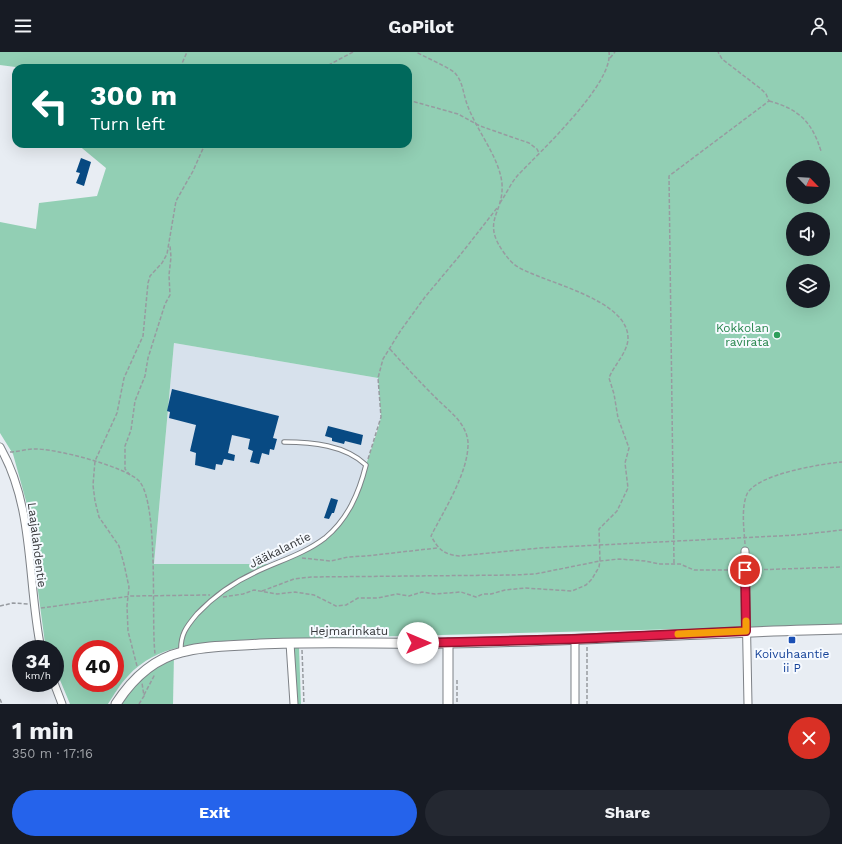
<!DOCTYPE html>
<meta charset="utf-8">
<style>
body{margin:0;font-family:"Work Sans",sans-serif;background:#242831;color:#f1f3f6;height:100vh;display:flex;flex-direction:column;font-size:15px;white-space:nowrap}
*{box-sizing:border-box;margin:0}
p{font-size:13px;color:#9ea1a6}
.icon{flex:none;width:22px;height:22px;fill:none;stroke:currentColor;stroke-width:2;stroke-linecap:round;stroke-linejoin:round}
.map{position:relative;height:652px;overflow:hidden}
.details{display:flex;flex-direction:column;background:#171b24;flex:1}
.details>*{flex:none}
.hud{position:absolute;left:12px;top:12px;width:400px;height:84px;border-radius:12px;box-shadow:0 4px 16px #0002;background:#00695c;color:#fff;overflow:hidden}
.needle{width:26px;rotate:115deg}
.buttons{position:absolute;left:786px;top:108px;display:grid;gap:8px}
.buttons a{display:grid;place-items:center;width:44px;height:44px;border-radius:50%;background:#171b24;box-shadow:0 4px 16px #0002;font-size:20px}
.speed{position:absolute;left:12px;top:588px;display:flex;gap:8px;font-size:20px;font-weight:700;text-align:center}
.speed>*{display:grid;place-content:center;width:52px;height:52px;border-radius:50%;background:#171b24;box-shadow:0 4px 16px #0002;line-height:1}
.speed small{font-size:10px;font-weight:400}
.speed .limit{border:6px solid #d22;background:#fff;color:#111}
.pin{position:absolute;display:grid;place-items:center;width:34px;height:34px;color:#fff;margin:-17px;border:2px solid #fff;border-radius:50%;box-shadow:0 1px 4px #0007}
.me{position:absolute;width:44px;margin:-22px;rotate:90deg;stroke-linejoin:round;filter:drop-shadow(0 0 3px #0008)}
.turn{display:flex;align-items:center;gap:14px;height:84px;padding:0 12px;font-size:18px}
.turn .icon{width:52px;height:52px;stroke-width:2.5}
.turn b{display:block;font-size:28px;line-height:34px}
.round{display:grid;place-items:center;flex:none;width:42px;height:42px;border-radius:21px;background:#242831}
.headline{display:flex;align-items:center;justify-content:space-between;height:68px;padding:0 12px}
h1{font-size:24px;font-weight:700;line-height:30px}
.button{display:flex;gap:8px;margin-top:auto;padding:8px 12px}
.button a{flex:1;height:46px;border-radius:24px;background:#2563eb;color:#fff;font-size:16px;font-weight:700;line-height:46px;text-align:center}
.button a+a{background:#242831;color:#f1f3f6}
header{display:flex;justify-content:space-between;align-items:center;height:52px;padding:0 12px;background:#171b24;font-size:18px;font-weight:700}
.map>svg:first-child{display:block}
</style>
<header><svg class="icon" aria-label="menu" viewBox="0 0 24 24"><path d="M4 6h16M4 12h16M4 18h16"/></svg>GoPilot<svg class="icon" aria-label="person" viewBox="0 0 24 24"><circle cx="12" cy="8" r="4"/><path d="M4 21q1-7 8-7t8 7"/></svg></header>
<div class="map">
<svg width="842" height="652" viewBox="0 0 842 652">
<rect width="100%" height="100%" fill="#e8edf3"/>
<!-- built -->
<polygon fill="#d7e1ec" points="174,291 378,326 381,365 353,451 335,476 310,496 275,512 154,513"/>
<!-- green -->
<g fill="#92cfb4" fill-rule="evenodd">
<path d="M 0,0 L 842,0 L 842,573 L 240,588 C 200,591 157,592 128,624 C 120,632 114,643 108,652 L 70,652 L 55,616 L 55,597 L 47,597 L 45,591 L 26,449 L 13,402 L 0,381 L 0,170 L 36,177 L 39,151 L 97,144 L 106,116 L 77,92 L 408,92 L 408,16 L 23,16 L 0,13 ZM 793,115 L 823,115 L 823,145 L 793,145 ZM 793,167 L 823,167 L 823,197 L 793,197 ZM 793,219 L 823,219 L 823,249 L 793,249 ZM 174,291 L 378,326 L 381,365 L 378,377 L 353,451 L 335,476 L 310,496 L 275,512 L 154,512 ZM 81,597 L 115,597 L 115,631 L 81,631 Z"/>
<polygon points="293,595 299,595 301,652 296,652"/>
<polygon points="174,602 173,652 116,652 133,630"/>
</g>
<!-- building -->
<g fill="#084a83">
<polygon points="81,106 91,110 84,134 76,131 80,121 76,120"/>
<polygon points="172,337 279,364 273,386 277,387 274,398 270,397 269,403 262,401 259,412 250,410 253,399 248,397 250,387 232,383 228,401 235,403 234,409 224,407 222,413 216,412 215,418 195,413 196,401 190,399 196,373 169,366 170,360 167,359"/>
<polygon points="328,374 363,383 361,393 345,389 344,392 332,389 332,386 325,384"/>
<polygon points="331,446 338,448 334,461 332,461 329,467 324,466"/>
</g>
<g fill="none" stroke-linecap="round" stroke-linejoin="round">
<defs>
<path id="lane" d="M 181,600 C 180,583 186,575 197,562 C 214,544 234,530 256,520 C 279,509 304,502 325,486 C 348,467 359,441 366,413 C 345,393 312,390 284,390"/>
<g id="street">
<path d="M 0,395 C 35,456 27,530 41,597"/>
<polyline points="745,499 748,652"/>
<polyline points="575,587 575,652"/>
<polyline points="290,591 294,652"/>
<polyline points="54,631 62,652"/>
</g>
<g id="secondary">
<polyline points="448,591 448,652"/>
<path d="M 116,652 C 132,627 153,607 182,600 C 207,593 235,594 260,592 C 323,589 386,592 448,591 C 580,589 711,580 842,577"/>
</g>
</defs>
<!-- lane casing -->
<use href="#lane" stroke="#7d8186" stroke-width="5.5"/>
<!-- street casing -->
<use href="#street" stroke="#7d8186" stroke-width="9"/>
<!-- secondary casing -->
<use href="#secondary" stroke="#7d8186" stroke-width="11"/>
<!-- path -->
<g stroke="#979ba0" stroke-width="1.5" stroke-dasharray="4 2" stroke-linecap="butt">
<polyline points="610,6 615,0"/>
<polyline points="180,16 187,0"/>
<polyline points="323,16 353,0"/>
<polyline points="408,48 458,62 480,74 529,91 537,97 539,101"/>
<path d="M 769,49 C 799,57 812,70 821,99"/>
<path d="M 500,151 C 506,142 511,131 518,123 C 540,100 614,31 609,0"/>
<path d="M 390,297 C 404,313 419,329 434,344 C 446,357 466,369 468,390 C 469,420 444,458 431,484 C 439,498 443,502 459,504 L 540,496 L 797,483 L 842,478"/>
<path d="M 10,400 C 18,400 26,397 34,397 C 54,396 128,415 140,430 C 159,456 151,566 155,602"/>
<polyline points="368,407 381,365 378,326 383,307 401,278 425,245 461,202 497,156"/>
<polyline points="130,423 125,417 125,394 131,378 135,349 145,324 148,306 165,252 170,243 169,223 171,205 170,194"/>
<path d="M 745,492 C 744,477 741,456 747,442 C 757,422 821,412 842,410"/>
<polyline points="302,506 331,509 348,505 366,504 437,496"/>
<polyline points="674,511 669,124 769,49 766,42 761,37 722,7 718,0"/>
<polyline points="752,518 842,515"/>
<path d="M 262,539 L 294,527 L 311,525 L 514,523 L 535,522 L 600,509 L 599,477 L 617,459 L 628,436 L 625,411 L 629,396 L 618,366 L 614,342 L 609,326 C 614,313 628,300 628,286 C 628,247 545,231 518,215 C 511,211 507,205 502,198 C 482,168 504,161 502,132 C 500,106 476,78 467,52 C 463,41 463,30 455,21 C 452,17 423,4 416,0"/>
<polyline points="223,545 243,542 254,538 277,542 295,540 314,543 336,554 346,553 358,546 378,546 397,542 409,544 422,540 435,542 461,540 476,545 483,542 491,542 505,538 525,536 572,539 586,533 592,527 599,515 600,509 619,507 645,509 660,512 680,512 694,518 738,518"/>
<polyline points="0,554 13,551 28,552"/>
<polyline points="41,556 131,544 210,543"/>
<polyline points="587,595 587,652"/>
<polyline points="302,598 304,652"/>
<polyline points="137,614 128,579 127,554 129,535 124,512 119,494 99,465 95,449 93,433 95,409 117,361 124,326 143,284 148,231 150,224 162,211 167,202 176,149 193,119 205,92"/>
<polyline points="457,628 457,652"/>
<polyline points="144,643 155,622"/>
<polyline points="0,647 2,652"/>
<polyline points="139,652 144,644 142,631"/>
</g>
<!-- lane -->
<use href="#lane" stroke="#fff" stroke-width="3.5"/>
<!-- street -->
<use href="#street" stroke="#fff" stroke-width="7"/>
<!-- secondary -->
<use href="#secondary" stroke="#fff" stroke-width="9"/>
</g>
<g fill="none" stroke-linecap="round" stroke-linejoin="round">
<defs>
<polyline id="route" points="418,591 575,587 746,579 745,518"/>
</defs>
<!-- route casing -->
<use href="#route" stroke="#92132f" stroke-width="10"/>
<!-- route -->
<use href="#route" stroke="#e11d48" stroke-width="7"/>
<!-- slow -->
<polyline stroke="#f59e0b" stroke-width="7" points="678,582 746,579 746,569"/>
</g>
<!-- markers -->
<circle fill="#2e9e5b" stroke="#f6faff" stroke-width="1.5" cx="777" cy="283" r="4"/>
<rect fill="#1a4fb4" stroke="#f6faff" stroke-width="1.5" x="788" y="584" width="8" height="8" rx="2"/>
<g text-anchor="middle" stroke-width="4" stroke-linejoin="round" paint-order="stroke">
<!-- leisure labels -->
<g font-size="12" fill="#27864d" stroke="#f6faff" text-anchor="end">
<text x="769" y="280">Kokkolan<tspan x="769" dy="14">ravirata</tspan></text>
</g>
<!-- street labels -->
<g font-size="12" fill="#383a3d" stroke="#f6faff">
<text transform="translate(37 493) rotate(83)" y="4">Laajalahdentie</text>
<text transform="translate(280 498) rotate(-26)" y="4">Jääkalantie</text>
<text x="349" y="583">Hejmarinkatu</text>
</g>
<!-- transit labels -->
<g font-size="12" fill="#164399" stroke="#f6faff">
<text x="792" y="606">Koivuhaantie<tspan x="792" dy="14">ii P</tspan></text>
</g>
</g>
</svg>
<div class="buttons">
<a><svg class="needle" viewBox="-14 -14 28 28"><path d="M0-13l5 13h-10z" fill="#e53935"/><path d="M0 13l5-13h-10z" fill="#9ea1a6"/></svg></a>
<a><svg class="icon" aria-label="sound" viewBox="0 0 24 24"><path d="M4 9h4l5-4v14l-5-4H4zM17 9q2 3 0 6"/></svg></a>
<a><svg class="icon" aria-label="layers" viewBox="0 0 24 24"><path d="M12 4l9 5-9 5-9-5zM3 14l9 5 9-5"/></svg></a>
</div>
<div class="speed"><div>34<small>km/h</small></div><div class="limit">40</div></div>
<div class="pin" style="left:745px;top:518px;background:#d93025"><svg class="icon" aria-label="arrive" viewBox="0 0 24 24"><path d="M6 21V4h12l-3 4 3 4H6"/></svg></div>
<svg class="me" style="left:418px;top:591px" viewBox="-20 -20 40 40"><circle r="19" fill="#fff"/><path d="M0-13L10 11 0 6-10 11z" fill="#e11d48"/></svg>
<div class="hud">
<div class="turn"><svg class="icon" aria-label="left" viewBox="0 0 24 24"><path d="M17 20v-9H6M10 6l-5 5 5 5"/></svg><div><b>300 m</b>Turn left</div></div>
</div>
</div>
<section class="details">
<div class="headline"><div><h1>1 min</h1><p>350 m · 17:16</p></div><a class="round" style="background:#d93025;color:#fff"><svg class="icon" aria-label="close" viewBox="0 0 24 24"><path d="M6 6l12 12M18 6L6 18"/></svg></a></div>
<div class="button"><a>Exit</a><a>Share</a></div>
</section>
